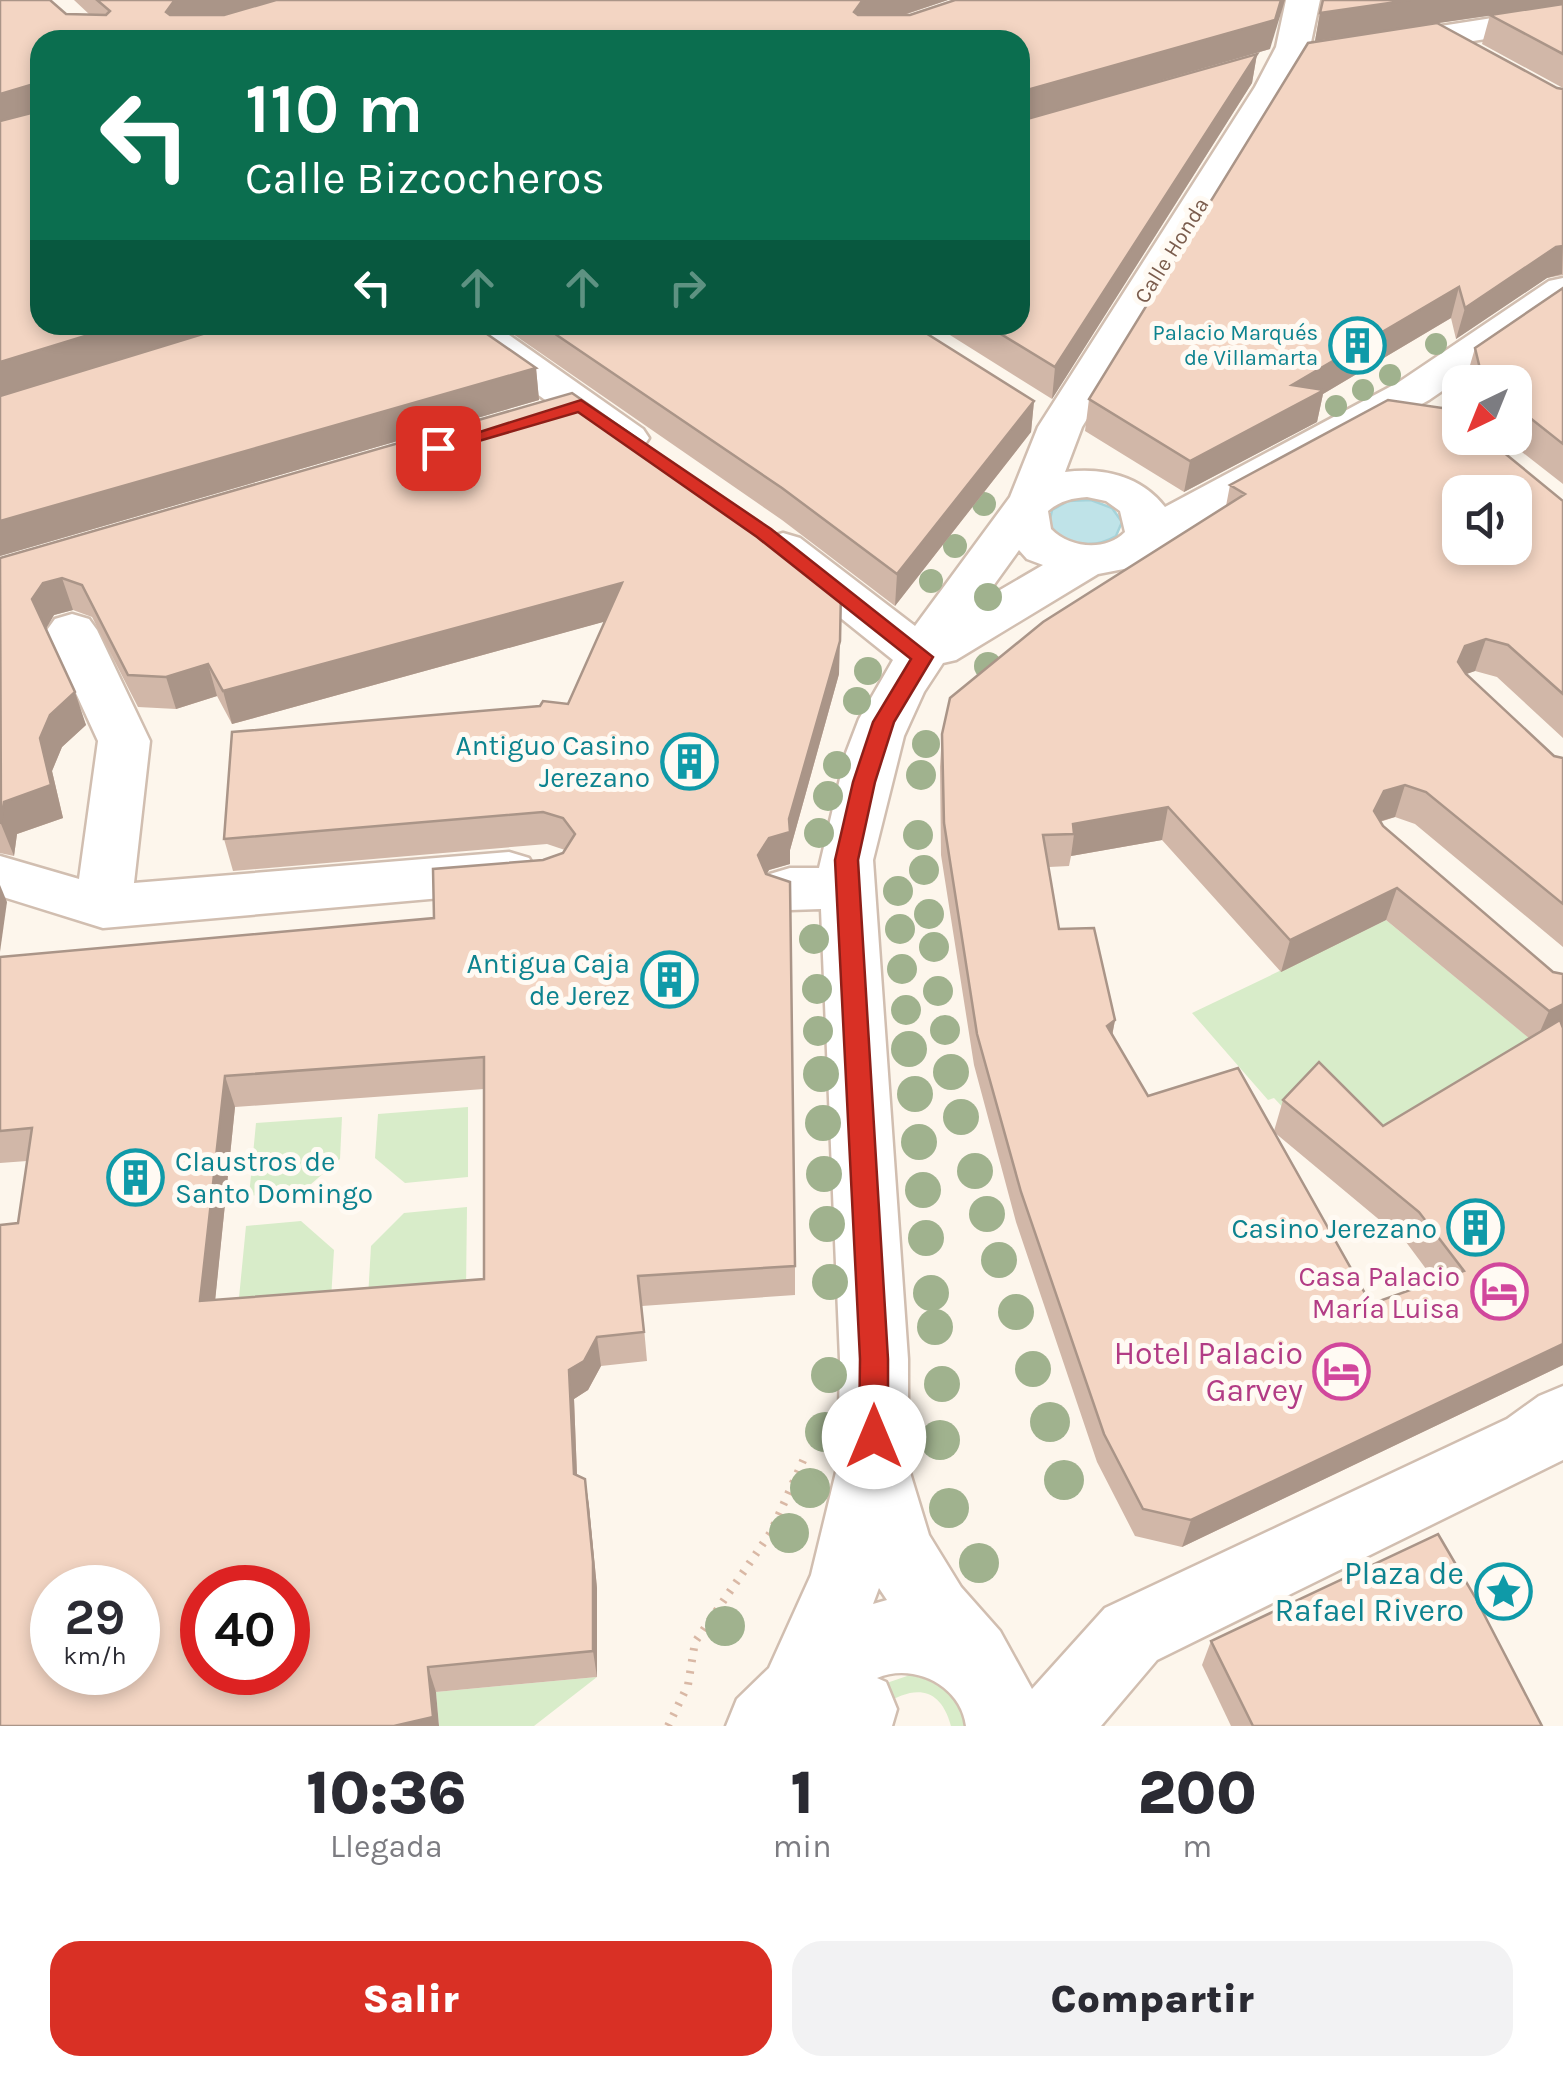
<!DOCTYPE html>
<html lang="es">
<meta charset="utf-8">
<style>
body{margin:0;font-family:Karla,sans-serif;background:#f2f2f3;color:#2b2b33;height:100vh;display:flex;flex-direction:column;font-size:38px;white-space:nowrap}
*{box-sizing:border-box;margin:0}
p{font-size:32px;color:#7c7c81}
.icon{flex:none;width:55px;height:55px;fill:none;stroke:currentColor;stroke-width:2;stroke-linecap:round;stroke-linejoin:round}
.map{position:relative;height:1726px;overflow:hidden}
.details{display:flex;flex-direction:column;background:#fff;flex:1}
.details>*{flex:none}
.top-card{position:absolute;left:30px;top:30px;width:1000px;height:305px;border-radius:30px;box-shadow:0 5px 15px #0003;background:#0b6e4f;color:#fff;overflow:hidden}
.needle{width:65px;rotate:223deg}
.fabs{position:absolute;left:1442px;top:365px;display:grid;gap:20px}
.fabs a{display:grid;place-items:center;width:90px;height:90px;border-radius:20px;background:#fff;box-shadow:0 5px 15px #0003;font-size:50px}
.speed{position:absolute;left:30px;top:1565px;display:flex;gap:20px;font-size:50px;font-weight:700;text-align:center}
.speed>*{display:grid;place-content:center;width:130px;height:130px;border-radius:50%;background:#fff;box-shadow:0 5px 15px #0003;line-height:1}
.speed small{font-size:25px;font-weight:400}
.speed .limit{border:15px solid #d22;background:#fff;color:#111}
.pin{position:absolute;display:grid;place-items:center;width:85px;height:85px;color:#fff;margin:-42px;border-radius:20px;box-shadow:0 5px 15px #0006}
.me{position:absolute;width:110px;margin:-55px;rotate:0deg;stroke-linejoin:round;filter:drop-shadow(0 0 8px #0008)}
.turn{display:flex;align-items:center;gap:35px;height:210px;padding:0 50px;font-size:45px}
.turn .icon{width:130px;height:130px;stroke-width:2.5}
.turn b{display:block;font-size:70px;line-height:85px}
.lanes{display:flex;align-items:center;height:95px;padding:0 50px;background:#0003;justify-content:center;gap:50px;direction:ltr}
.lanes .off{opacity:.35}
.eta{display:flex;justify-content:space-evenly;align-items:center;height:170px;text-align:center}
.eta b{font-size:60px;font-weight:800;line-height:70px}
.primary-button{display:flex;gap:20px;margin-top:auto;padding:20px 50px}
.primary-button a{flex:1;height:115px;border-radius:30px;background:#d93025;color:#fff;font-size:40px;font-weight:800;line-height:115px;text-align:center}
.primary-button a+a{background:#f2f2f3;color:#2b2b33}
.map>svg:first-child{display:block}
</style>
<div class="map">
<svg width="1563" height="1726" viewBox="0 0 1563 1726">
<rect width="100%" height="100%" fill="#fdf6ec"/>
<!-- green -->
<g fill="#d8ecc9">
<polygon points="1386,920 1546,1052 1369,1158 1289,1114 1274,1098 1268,1100 1192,1013"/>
<polygon points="468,1107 468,1177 405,1183 375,1158 378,1114"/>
<polygon points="342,1117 340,1159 303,1191 249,1196 256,1123"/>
<polygon points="467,1207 466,1289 368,1298 371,1246 404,1213"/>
<polygon points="301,1221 334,1250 331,1300 238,1308 246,1226"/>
<path d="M 910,1675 C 942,1682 956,1696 968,1726 L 951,1726 C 934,1664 884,1702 854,1726 L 875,1687 Z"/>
<polygon points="597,1677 534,1726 439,1726 436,1692"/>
</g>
<!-- water -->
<path fill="#bfe3e8" stroke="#a5d3da" stroke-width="2.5" d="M 1091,500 L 1112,508 L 1122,522 L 1116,536 C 1094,549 1064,547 1049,524 L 1052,510 L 1068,501 Z"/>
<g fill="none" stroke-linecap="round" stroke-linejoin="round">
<defs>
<g id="minor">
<path d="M 1286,0 L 1320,0 L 1310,47 L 1291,87 L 1082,427 L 1065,472 C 1103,467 1141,476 1165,507 L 1399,382 L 1549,281 L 1563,278 L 1563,308 L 1429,400 L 1162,547 L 1154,558 L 1134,567 L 1098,574 L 956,660 L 943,663 L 924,692 L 904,736 L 873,860 L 908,1359 L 908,1466 L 929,1535 L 961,1587 L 1000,1631 L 1032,1689 L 1105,1608 L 1507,1419 L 1539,1396 L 1563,1386 L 1563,1460 L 1157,1660 L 1101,1726 L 966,1726 C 961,1685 913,1662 877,1678 L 886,1682 L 897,1709 L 892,1726 L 726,1726 L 737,1699 L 769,1668 L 811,1575 L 838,1464 L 840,1359 L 821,909 L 790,910 L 770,904 L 762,889 L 770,874 L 790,868 L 819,868 L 846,753 L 859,719 L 893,660 L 766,558 L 760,548 L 766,538 L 783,533 L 800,538 L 915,626 L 1010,497 L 1038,427 L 1255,87 L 1276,47 ZM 1087,497 L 1106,501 L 1120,511 L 1125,532 C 1105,552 1070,548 1051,529 L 1048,511 C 1060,501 1072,498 1087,497 ZM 1019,550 L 1027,559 L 1043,565 L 983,600 ZM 879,1588 L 887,1600 L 873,1604 Z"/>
<polygon points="1563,7 1563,27 1383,55 1371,52 1366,45 1371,38 1383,35"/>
<polygon points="447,325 495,325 643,429 649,438 643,447 627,451 611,447 453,334"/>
<polygon points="72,614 89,619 97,630 150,741 134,883 509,852 529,858 537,872 529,886 509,892 103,928 0,896 0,856 79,879 98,741 47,630 55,619"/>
</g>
</defs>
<!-- minor casing -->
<use href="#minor" stroke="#d1beb0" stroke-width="5"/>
<!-- path -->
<polyline stroke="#d9b8a5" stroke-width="8" stroke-dasharray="2.5 9" stroke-linecap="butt" points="668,1726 688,1685 695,1642 771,1532 806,1454"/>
<!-- minor -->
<use href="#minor" fill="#fff" fill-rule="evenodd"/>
</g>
<!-- trees -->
<g fill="#a0b28e">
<circle cx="1436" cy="344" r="11"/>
<circle cx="1390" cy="375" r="11"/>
<circle cx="1363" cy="390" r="11"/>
<circle cx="1336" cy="406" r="11"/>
<circle cx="984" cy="504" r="12"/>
<circle cx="955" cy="546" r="12"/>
<circle cx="931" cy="581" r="12"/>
<circle cx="988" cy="597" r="14"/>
<circle cx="988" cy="666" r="14"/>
<circle cx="868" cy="671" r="14"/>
<circle cx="857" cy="701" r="14"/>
<circle cx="926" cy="744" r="14"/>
<circle cx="837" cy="765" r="14"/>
<circle cx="921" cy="775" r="15"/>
<circle cx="828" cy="796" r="15"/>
<circle cx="819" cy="833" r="15"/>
<circle cx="918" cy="835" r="15"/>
<circle cx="924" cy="870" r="15"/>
<circle cx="898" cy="891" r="15"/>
<circle cx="929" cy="914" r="15"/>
<circle cx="900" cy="929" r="15"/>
<circle cx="814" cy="939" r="15"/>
<circle cx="934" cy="947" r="15"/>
<circle cx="902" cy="969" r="15"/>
<circle cx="817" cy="989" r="15"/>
<circle cx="938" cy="991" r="15"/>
<circle cx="906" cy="1010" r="15"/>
<circle cx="945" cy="1030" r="15"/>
<circle cx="818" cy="1031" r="15"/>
<circle cx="909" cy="1049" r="18"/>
<circle cx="951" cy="1072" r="18"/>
<circle cx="821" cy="1074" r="18"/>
<circle cx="915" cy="1094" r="18"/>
<circle cx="961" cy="1117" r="18"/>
<circle cx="823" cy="1123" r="18"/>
<circle cx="919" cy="1142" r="18"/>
<circle cx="975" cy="1171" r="18"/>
<circle cx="824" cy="1174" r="18"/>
<circle cx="923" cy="1190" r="18"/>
<circle cx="987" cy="1214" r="18"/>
<circle cx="827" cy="1224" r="18"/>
<circle cx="926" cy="1238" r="18"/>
<circle cx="999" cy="1260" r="18"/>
<circle cx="830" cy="1282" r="18"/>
<circle cx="931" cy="1293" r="18"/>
<circle cx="1016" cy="1312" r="18"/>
<circle cx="935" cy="1327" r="18"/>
<circle cx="1033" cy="1369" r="18"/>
<circle cx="829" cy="1375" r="18"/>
<circle cx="942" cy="1384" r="18"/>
<circle cx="1050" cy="1422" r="20"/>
<circle cx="825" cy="1432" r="20"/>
<circle cx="940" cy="1440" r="20"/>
<circle cx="1064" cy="1480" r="20"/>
<circle cx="810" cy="1488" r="20"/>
<circle cx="949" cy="1508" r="20"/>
<circle cx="789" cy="1533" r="20"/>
<circle cx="979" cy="1563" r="20"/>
<circle cx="725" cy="1626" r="20"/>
</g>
<!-- wall -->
<g fill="#d1b7a8" fill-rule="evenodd">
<polygon points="74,0 948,0 904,15 1270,49 1024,120 1257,54 1252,83 1052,399 934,325 1020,325 1020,40 40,325 229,325 136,354 536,368 539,400 0,556 66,14 90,15"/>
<polygon points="1322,0 1563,0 1563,88 1482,44 1490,15 1494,15 1315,41"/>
<polygon points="1557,88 1563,89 1563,275 1547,278 1456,339 1451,318 1323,394 1317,422 1184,492 1085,431 1089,399"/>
<polygon points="1563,288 1563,484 1504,438 1515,438 1515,382 1466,382 1466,379 1475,348"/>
<polygon points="500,325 913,325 1034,401 1031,432 895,606 782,520"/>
<path d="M 572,393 L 839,674 L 790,850 L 790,864 L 769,870 L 767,874 L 795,1266 L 795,1295 L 642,1306 L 647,1361 L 601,1366 L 588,1390 L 574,1399 L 577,1475 L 585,1479 L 589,1506 L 597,1588 L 597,1677 L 436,1692 L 18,1223 L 27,1161 L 0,1163 L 0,957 L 434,918 L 543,860 L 563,853 L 565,850 L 547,844 L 233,871 L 224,839 L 568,704 L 606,621 L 232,724 L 217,696 L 176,709 L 138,707 L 92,617 L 73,610 L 54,615 L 46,628 L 86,725 L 62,747 L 52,771 L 63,818 L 17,834 L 14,856 L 0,853 L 0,558 ZM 484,1089 L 484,1279 L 215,1300 L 235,1107 Z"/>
<path d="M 1442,408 L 1460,438 L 1563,501 L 1563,738 L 1497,677 L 1475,671 L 1466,674 L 1554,756 L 1563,758 L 1563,947 L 1415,824 L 1395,817 L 1380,822 L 1383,826 L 1553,972 L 1563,974 L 1563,1365 L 1182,1547 L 1135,1536 L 1097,1462 L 1016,1222 L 974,1065 L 941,855 L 940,767 L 942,734 L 1226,506 L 1230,485 ZM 1162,840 L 1281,972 L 1386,920 L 1530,1039 L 1383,1126 L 1283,1100 L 1274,1131 L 1148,1096 L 1112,1036 L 1115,1020 L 1059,929 L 1049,867 L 1069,866 L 1071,856 ZM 1274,1132 L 1406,1242 L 1435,1281 L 1371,1304 Z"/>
<polygon points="1211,1641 1542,1726 1231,1726 1202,1665"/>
</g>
<!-- shaded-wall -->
<g fill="#aa9588">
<polygon points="177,0 280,0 172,40 166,12 174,1"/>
<polygon points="865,0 948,0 861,29 854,12 862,1"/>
<polygon points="1281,0 1285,0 1270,49 1020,121 1020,92"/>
<polygon points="1410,0 1563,0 1563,5 1315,41 1320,13"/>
<polygon points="1257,54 1252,83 1052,399 1055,367"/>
<polygon points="34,84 40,114 0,126 0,94"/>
<polygon points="1563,246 1562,274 1547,278 1456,339 1465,308 1556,247"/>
<polygon points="1459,287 1451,318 1323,394 1317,422 1184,492 1190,461 1292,385"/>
<polygon points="121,325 229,325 0,397 0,362"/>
<polygon points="536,368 539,400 0,556 0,521"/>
<polygon points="1034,401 1031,432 895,606 897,574"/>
<polygon points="62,578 73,610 54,615 44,632 32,599 43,583"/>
<polygon points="622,583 625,616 232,724 223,691"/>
<polygon points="1486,639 1475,671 1455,678 1458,662 1465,646"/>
<polygon points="840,641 839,674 790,850 790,864 769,870 759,887 758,855 769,838 789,819"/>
<polygon points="208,664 217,696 176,709 166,677"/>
<polygon points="75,692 86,725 62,747 52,771 63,818 17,834 14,856 1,824 4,802 40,738 50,715"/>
<polygon points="1405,785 1395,817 1374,823 1374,811 1384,791"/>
<polygon points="1168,807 1162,840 1071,856 1074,834 1073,824"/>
<polygon points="0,885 7,902 0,952"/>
<polygon points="1397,888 1386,920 1281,972 1290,940"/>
<polygon points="1563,1004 1563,1029 1535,1043 1549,1011"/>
<polygon points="1115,1020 1109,1051 1107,1026"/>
<polygon points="225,1076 235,1107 212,1331 200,1301"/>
<polygon points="597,1337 601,1366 588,1390 574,1399 578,1501 574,1474 569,1370"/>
<polygon points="1563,1344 1563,1365 1182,1547 1191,1520"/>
<polygon points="585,1479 589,1506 597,1588 597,1677 593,1651"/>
<polygon points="428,1667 436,1692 439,1726 394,1726"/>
</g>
<!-- building -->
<g fill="#f3d5c3" stroke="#aa9588" stroke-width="2.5" fill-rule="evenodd">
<polygon points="0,0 50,0 66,14 106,15 110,11 97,0 177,0 174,1 166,12 170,15 224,15 276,0 865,0 862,1 854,12 858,15 910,15 955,0 1281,0 1275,20 1020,92 1020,40 40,40 40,325 121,325 0,362 0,121 35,112 34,84 0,94"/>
<polygon points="1323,0 1410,0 1320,13"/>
<polygon points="1563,4 1563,54 1490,15"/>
<polygon points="1437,23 1557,88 1563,89 1563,246 1556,247 1465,308 1459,287 1292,385 1324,390 1190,461 1089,399 1308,43"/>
<polygon points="1257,54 1055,367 986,325 1020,325 1020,117 1024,120"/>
<polygon points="1563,288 1563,444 1515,406 1515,382 1475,382 1482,377 1475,348"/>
<polygon points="232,325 474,325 536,368 0,521 0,396"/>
<polygon points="542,325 913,325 1034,401 897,574 782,488"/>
<path d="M 572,393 L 745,514 L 841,590 L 840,641 L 789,819 L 790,832 L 769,838 L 758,855 L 766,874 L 790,882 L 795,1266 L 638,1276 L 644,1332 L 597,1337 L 584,1361 L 569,1370 L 574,1474 L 585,1479 L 593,1562 L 593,1651 L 428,1667 L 433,1717 L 394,1726 L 0,1726 L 0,1225 L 18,1223 L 32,1128 L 0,1131 L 0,957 L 434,918 L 433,869 L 543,860 L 563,853 L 575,834 L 563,818 L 543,812 L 224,839 L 232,732 L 540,706 L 543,701 L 568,704 L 622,583 L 223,691 L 208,664 L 166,677 L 128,675 L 82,585 L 62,578 L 43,583 L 32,599 L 75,692 L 50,715 L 40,738 L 51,785 L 4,802 L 1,824 L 0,558 ZM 484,1057 L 484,1279 L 200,1301 L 225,1076 ZM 52,1588 L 138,1588 L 138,1672 L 52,1672 ZM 202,1588 L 288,1588 L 288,1672 L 202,1672 Z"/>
<path d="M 1460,394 L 1460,401 L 1455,406 L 1460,414 L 1460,438 L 1486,438 L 1563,501 L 1563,694 L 1508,645 L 1486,639 L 1465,646 L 1458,662 L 1466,674 L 1554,756 L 1563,758 L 1563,904 L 1426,792 L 1405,785 L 1384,791 L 1374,811 L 1383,826 L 1553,972 L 1563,974 L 1563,1004 L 1549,1011 L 1397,888 L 1290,940 L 1168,807 L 1073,824 L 1074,834 L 1043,835 L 1059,929 L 1094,928 L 1115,1020 L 1107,1026 L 1148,1096 L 1238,1068 L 1371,1304 L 1464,1271 L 1419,1212 L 1283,1100 L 1319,1062 L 1383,1126 L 1560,1020 L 1563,1028 L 1563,1344 L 1191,1520 L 1143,1509 L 1104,1434 L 1021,1192 L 977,1034 L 944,823 L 942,734 L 950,698 L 1043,622 L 1245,494 L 1230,485 L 1388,400 L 1442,408 ZM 1460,492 L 1515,492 L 1515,548 L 1460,548 Z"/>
<polygon points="1438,1534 1475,1597 1542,1726 1253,1726 1211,1641"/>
</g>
<!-- route -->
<polygon fill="#d93025" stroke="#8d1f18" stroke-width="2.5" points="581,400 771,529 933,657 894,722 875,782 858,860 888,1359 888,1437 884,1447 874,1451 863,1447 859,1437 860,1359 835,860 853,782 873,722 911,659 757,537 578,412 438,453 429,448"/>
<!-- icons -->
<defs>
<symbol id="building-ring" viewBox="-11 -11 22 22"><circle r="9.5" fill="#fffaf3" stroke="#0f9aa8" stroke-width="1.5"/><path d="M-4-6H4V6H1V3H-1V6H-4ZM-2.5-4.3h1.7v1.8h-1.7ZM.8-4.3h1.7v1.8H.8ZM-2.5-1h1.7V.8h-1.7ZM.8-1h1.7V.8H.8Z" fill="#0f9aa8"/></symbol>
<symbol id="hotel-ring" viewBox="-11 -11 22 22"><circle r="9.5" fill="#fffaf3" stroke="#d1479c" stroke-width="1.5"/><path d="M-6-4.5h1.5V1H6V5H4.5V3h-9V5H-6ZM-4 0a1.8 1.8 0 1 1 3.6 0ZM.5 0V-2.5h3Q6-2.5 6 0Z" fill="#d1479c"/></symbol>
<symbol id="sight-ring" viewBox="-11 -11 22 22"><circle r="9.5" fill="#fffaf3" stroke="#0f9aa8" stroke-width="1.5"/><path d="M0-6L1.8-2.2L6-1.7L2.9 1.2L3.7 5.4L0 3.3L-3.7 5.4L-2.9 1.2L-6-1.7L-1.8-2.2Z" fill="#0f9aa8"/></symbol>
</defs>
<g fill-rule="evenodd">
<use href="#building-ring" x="1326" y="314" width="63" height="63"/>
<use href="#building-ring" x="658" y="730" width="63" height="63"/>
<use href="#building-ring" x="638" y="948" width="63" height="63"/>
<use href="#building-ring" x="104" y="1146" width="63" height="63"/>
<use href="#building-ring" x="1444" y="1196" width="63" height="63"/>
<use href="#hotel-ring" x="1468" y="1260" width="63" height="63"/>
<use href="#hotel-ring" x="1310" y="1340" width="63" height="63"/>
<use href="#sight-ring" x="1472" y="1560" width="63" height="63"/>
</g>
<g text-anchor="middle" stroke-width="10" stroke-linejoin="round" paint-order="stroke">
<!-- far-street labels -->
<g font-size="22" fill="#7a5c4d" stroke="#fffaf3">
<text transform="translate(1171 250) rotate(-58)" y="8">Calle Honda</text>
</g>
<!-- far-culture labels -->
<g font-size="22" fill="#0d838f" stroke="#fffaf3" text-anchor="end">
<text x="1318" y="340">Palacio Marqués<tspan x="1318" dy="25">de Villamarta</tspan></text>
</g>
<!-- culture labels -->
<g font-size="28" fill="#0d838f" stroke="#fffaf3" text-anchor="end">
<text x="650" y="755">Antiguo Casino<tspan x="650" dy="32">Jerezano</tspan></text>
<text x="630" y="973">Antigua Caja<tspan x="630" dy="32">de Jerez</tspan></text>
<text x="175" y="1171" text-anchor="start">Claustros de<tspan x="175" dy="32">Santo Domingo</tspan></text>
<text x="1437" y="1238">Casino Jerezano</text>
</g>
<!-- hotel labels -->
<g font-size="28" fill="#b23c85" stroke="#fffaf3" text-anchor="end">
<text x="1460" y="1286">Casa Palacio<tspan x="1460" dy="32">María Luisa</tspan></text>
</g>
<!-- near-hotel labels -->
<g font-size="32" fill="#b23c85" stroke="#fffaf3" text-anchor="end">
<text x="1303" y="1364">Hotel Palacio<tspan x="1303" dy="37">Garvey</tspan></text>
</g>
<!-- near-culture labels -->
<g font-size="32" fill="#0d838f" stroke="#fffaf3" text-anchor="end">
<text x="1464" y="1584">Plaza de<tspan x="1464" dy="37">Rafael Rivero</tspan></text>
</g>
</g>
</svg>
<div class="fabs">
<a><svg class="needle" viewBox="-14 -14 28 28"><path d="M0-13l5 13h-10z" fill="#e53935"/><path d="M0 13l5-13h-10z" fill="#7c7c81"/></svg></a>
<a><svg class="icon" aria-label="sound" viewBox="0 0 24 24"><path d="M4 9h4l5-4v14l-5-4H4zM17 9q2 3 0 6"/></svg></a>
</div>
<div class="speed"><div>29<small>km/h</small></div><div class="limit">40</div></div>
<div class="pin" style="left:438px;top:448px;background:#d93025"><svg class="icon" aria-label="arrive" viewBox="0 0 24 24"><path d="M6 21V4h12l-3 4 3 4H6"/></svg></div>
<svg class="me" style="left:874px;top:1437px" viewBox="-20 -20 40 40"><circle r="19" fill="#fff"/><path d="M0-13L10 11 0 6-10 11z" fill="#d93025"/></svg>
<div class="top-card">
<div class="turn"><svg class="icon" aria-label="left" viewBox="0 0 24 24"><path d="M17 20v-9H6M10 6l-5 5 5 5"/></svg><div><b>110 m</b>Calle Bizcocheros</div></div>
<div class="lanes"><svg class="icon" aria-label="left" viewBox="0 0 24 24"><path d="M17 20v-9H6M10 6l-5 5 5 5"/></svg><svg class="icon off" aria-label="ahead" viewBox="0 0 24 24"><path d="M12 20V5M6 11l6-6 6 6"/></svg><svg class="icon off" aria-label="ahead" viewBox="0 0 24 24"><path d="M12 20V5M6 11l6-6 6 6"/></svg><svg class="icon off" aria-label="right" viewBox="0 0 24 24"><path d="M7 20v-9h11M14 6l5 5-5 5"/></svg></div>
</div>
</div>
<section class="details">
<div class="eta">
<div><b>10:36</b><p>Llegada</p></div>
<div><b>1</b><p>min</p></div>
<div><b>200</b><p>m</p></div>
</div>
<div class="primary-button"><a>Salir</a><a>Compartir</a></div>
</section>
